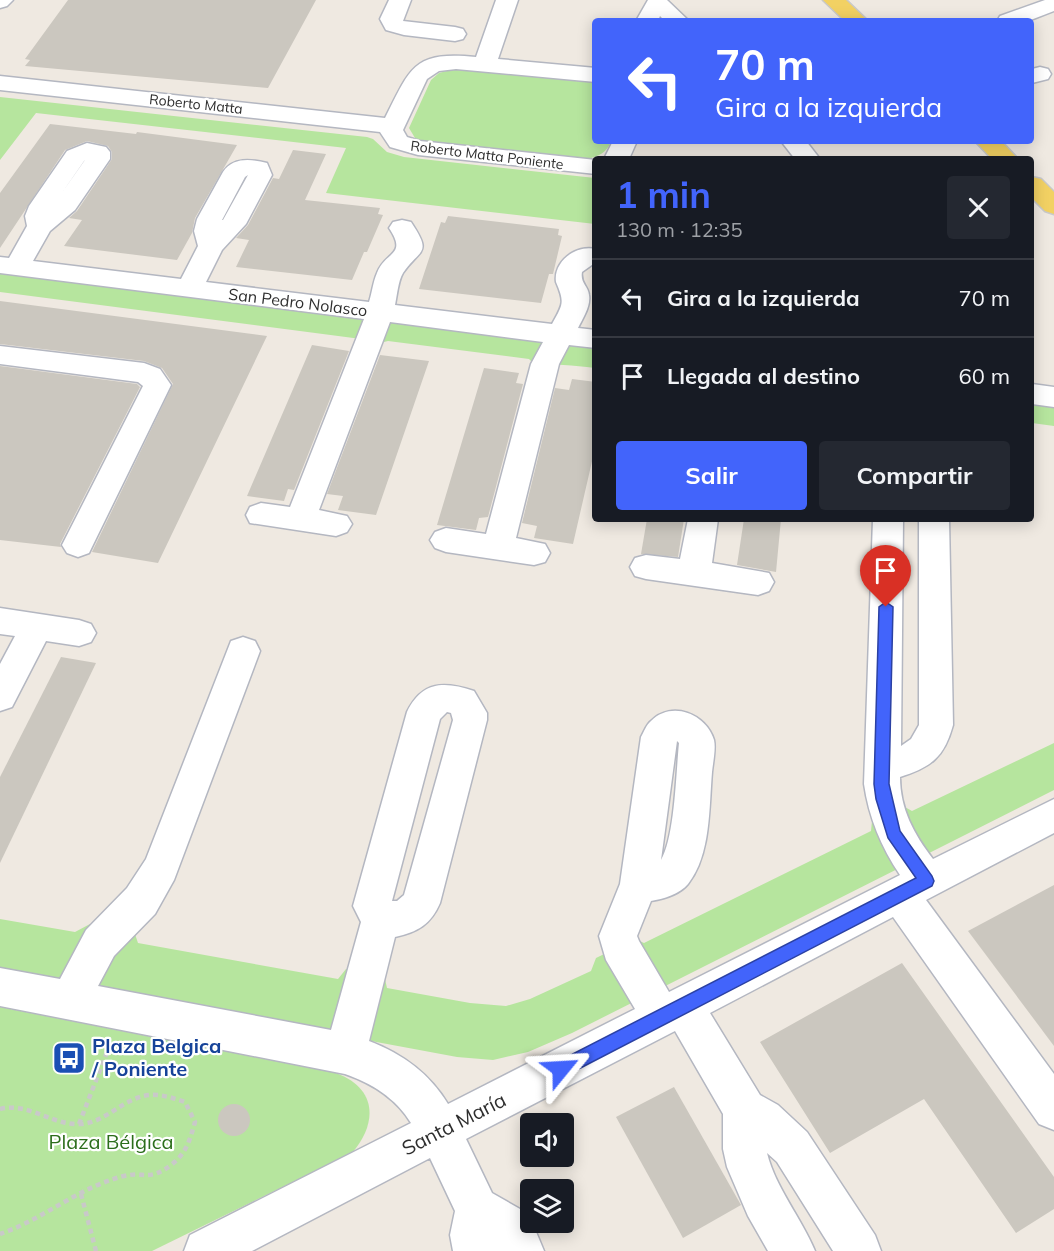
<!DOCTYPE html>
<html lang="es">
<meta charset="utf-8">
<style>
body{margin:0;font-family:Mulish,sans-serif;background:#242831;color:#f1f3f6;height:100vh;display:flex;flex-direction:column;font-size:22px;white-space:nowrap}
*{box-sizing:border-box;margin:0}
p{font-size:20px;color:#9ea1a6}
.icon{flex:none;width:33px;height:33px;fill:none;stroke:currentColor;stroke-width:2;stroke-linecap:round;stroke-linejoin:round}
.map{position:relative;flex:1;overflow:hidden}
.details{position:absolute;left:592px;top:156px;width:442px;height:366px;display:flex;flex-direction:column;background:#171b24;border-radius:6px;box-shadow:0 3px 15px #0003}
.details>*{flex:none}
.guide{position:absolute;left:592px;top:18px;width:442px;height:126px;border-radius:6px;box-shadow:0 3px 15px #0003;background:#4264fb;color:#fff;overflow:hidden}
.tools{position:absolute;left:520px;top:1113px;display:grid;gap:12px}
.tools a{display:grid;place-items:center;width:54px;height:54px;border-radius:6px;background:#171b24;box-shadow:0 3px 15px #0003;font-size:30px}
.pin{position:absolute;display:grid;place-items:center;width:51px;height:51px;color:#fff;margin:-62px -26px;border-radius:50% 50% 50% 0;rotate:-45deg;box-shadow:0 0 6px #0007}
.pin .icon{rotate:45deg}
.me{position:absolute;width:66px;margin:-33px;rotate:63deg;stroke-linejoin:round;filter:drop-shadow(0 0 4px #0008)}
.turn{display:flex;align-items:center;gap:21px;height:126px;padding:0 24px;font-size:27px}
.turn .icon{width:78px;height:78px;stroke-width:2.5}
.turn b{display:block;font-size:42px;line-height:51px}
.round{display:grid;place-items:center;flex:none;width:63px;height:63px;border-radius:6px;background:#242831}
.overview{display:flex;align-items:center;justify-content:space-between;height:102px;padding:0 24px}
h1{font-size:36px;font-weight:700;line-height:45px;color:#4264fb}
.primary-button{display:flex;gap:12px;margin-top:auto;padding:12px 24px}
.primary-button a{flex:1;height:69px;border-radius:6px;background:#4264fb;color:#fff;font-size:24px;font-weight:700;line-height:69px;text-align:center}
.primary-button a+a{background:#242831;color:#f1f3f6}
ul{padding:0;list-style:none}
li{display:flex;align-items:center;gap:18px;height:78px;padding:0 24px;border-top:2px solid #363941}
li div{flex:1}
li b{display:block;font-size:22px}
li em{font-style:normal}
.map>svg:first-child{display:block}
</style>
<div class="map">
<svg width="1054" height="1251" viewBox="0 0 1054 1251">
<rect width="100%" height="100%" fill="#efe9e1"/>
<!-- green -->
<g fill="#b6e59e">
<path d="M 458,68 L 595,82 L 596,141 L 611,141 C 607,154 596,157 584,160 L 426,142 L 415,138 L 409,128 L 431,80 L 439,73 Z"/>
<polygon points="0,97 367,137 373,139 387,152 404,157 595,178 595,224 326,193 346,148 36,113 0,160"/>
<path d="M 0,273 L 595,348 L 595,368 C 573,365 554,365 532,362 L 529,359 L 388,341 L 384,342 L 0,292 Z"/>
<polygon points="1032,403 1054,406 1054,426 1032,423"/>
<polygon points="1054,743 1054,790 572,1033 528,1052 493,1060 457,1057 0,972 0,919 75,932 90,924 135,934 138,943 338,979 346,969 385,979 387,988 470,1003 506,1006 530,999 591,971 596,958 635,939 644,943 871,831 872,821 903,806 912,811"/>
<path d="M 0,1007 L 336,1073 C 377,1088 378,1123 352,1153 L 152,1251 L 0,1251 Z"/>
</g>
<!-- building -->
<g fill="#cbc7bf">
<polygon points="68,0 316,0 268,88 25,66 30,60 25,59"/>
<polygon points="50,124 136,134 137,132 237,145 195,218 192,233 177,260 64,246 82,220 69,218 77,211 112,159 112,152 108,146 87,141 65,150 0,248 0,193"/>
<polygon points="293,150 326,154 305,200 380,208 378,214 383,215 367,252 364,252 352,280 236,267 249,240 236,238 248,225 273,178 279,179"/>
<polygon points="448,216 559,229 558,235 562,236 553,274 549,274 541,303 419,289 441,222 445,223"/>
<polygon points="0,301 267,336 158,563 92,552 173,384 162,368 144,361 0,344"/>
<polygon points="312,345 349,351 294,490 288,489 284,501 247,496"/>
<polygon points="380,355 429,361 376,515 338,510 343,496 327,494"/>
<polygon points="0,366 137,384 140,387 60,544 61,547 0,540"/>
<polygon points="484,368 519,373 516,383 523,384 488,517 479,518 476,530 437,525"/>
<polygon points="572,379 596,382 596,444 573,544 534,538 537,526 522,523 555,388 569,390"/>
<polygon points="647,519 684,519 678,557 641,554"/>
<polygon points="744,519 781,519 776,572 737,565"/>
<polygon points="61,657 96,663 0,863 0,777"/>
<polygon points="1054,885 1054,1046 968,931"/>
<polygon points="902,963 1054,1177 1054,1209 1016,1233 924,1099 830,1153 760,1042"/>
<polygon points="674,1087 741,1205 683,1238 616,1117"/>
<circle cx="234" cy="1120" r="16"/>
</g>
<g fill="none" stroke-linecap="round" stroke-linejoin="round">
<defs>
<g id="minor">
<polygon points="0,0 13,0 7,6 0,8"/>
<polygon points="389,0 411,0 403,21 455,27 463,29 466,34 463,39 455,41 404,35 386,30 380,19"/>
<path d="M 496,0 L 518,0 L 498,59 L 596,68 L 596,82 L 456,69 L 439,71 L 427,79 L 403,130 L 407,137 L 420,141 L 596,160 L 596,174 L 418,155 L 390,147 L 380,132 L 0,90 L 0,76 L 385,118 C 411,67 413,51 476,57 Z"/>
<polygon points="648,0 667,0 689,21 665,21 660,16 658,21 636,21"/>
<polygon points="1045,0 1054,0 1054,11 1028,21 997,21 1000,16"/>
<polygon points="1040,67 1048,69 1051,74 1048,79 1032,83 1032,69"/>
<polygon points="613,141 637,141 629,159 604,159"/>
<polygon points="781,141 806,141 820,159 795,159"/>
<path d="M 87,143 L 106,147 L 110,152 L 110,159 L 75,210 L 50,231 L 33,261 L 181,279 L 198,246 L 194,231 L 197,219 L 223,172 C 233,157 251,159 267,163 L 272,175 L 246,224 L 222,250 L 206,282 L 369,302 C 372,293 373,282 377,273 C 385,251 408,256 389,228 L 393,222 L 402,220 L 411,222 C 433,255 420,248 403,273 C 398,281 397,296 395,305 L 552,324 C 563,304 565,303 556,282 C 553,262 576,244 596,249 L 596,262 L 582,272 C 580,283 588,286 589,295 C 591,306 583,318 578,328 L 596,330 L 596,348 L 569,345 L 559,364 L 516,538 L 545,544 L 550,553 L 545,562 L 534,565 L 446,552 L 435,548 L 430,540 L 435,532 L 446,528 L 486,534 L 531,364 L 543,342 L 390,322 L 319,510 L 347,516 L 352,524 L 347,532 L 336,536 L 250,523 L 246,515 L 250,507 L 261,503 L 290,507 L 364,319 L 0,273 L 0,257 L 9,258 L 27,226 L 25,216 L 29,206 L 67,151 ZM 85,160 L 61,194 L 84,161 ZM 248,175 L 223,220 L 222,220 L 245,177 Z"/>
<polygon points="0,346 144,363 160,369 171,385 89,553 78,557 67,553 62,545 143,386 138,382 0,364"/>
<polygon points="1032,384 1054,387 1054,407 1032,404"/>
<polygon points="688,519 718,519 712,563 769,573 774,582 769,591 758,595 646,579 635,576 630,567 635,558 646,555 680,559"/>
<path d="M 873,519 L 903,519 L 901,746 L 911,739 L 919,725 L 919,519 L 949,519 L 953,725 C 944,758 931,767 900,777 C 900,809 914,834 933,859 L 1054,799 L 1054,833 L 926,900 L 1054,1074 L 1054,1130 L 1039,1124 L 893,917 L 710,1013 L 760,1095 L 778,1105 L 807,1132 L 875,1235 L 881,1251 L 833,1251 L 777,1162 L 767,1153 C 776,1189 801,1217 815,1251 L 768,1251 L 748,1216 L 727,1167 L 723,1149 L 723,1114 L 675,1031 L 466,1139 L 492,1193 L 520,1209 L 534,1227 L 544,1251 L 453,1251 L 450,1235 L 455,1211 L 430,1158 L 252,1251 L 184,1251 L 190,1235 L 411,1123 C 396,1098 371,1083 345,1074 L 0,1006 L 0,968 L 60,979 L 86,930 L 127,888 L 146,859 L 231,641 L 243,637 L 255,641 L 260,651 L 174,880 L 155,914 L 114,956 L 98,986 L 331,1030 L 361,922 L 353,906 L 407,712 C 422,681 444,681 474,691 L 487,713 L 487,720 L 440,903 C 431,924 418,932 395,937 L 369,1041 C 403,1054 429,1073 448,1104 L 635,1009 L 606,960 L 599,936 L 620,884 L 641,737 C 644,732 646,725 651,721 C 672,700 706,714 714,740 C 716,749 713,762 712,772 C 709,807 711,855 688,884 C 680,894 663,899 651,901 L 637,936 L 639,941 L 669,992 L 900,875 C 881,847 869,818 864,784 ZM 447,712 L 451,713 L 453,720 L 404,895 L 397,901 L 392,901 L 440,719 ZM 677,741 L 679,743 C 676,772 675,836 661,860 Z"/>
<polygon points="0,608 79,620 91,624 96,633 91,642 79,646 46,641 12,707 0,711 0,664 15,636 0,634"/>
</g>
<g id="major">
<polygon points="823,0 846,0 868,21 845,21"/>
<polygon points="975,141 1001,141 1018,159 992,159"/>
<polygon points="1032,177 1041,179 1054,192 1054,214 1045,211 1032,198"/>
</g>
</defs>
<!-- minor casing -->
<use href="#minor" stroke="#b4b7c1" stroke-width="3"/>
<!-- major casing -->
<use href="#major" stroke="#c9c9c9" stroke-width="3"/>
<!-- path -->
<g stroke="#c9c9c9" stroke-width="4.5" stroke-dasharray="5 4" stroke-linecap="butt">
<path d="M 0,1109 C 30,1102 52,1126 81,1124 C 107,1122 123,1098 149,1095 C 161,1094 173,1098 185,1102 L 195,1122 C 190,1139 187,1153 171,1165 C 148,1182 145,1171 124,1176 C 79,1187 44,1219 0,1234"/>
<polyline points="79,1124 109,1047"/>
<polyline points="81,1194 96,1251"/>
</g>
<!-- minor -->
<use href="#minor" fill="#fff" fill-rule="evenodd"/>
<!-- major -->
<use href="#major" fill="#f2d163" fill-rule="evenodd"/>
</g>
<!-- route -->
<polygon fill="#4264fb" stroke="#2b41a3" stroke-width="1.5" points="886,602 893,607 889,784 900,831 932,876 934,881 932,886 567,1075 561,1077 555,1075 552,1069 555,1063 916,878 888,838 876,799 874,784 879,607"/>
<!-- icons -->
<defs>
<symbol id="bus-square" viewBox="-11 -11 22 22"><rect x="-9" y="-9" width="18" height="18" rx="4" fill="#1a4fb4" stroke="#fff"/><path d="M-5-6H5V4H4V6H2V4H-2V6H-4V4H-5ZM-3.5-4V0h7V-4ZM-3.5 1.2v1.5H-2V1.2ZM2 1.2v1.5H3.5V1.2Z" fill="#fff"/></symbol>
</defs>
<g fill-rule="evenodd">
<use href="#bus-square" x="50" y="1039" width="38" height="38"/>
</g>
<g text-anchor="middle" stroke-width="4.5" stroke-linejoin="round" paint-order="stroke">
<!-- far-street labels -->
<g font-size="14" fill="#2e2e2e" stroke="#fff">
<text transform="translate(196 104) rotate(6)" y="5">Roberto Matta</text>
<text transform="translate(487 155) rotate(7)" y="5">Roberto Matta Poniente</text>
</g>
<!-- street labels -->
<g font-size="16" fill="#2e2e2e" stroke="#fff">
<text transform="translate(298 302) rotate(7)" y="6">San Pedro Nolasco</text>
</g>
<!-- near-transit labels -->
<g font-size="20" font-weight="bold" fill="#164399" stroke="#fff" text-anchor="start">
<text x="92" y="1053">Plaza Belgica<tspan x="92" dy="23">/ Poniente</tspan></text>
</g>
<!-- near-street labels -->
<g font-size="20" fill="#2e2e2e" stroke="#fff">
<text transform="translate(454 1124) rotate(-27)" y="7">Santa María</text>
</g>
<!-- near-park labels -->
<g font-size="20" fill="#2c6e1b" stroke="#fff">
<text x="111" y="1149">Plaza Bélgica</text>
</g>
</g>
</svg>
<div class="tools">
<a><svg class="icon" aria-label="sound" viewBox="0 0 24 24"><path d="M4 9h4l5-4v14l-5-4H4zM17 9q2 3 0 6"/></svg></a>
<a><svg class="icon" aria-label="layers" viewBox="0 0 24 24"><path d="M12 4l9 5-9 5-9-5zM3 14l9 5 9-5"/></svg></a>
</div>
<div class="pin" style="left:886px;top:607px;background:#d93025"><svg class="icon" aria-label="arrive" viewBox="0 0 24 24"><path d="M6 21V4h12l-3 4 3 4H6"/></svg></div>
<svg class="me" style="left:561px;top:1069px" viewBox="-20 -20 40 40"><path d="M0-17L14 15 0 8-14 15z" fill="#4264fb" stroke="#fff" stroke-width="4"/></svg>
<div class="guide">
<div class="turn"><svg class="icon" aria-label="left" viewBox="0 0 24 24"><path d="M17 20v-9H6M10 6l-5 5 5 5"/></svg><div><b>70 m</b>Gira a la izquierda</div></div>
</div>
<section class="details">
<div class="overview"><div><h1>1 min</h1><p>130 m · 12:35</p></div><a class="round"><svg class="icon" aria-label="close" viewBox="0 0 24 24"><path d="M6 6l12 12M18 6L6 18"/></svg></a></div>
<ul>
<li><svg class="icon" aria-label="left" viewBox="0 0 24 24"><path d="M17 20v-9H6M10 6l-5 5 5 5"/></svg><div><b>Gira a la izquierda</b></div><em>70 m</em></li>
<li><svg class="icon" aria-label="arrive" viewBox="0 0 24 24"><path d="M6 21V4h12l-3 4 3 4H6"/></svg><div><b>Llegada al destino</b></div><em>60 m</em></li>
</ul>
<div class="primary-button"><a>Salir</a><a>Compartir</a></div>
</section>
</div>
